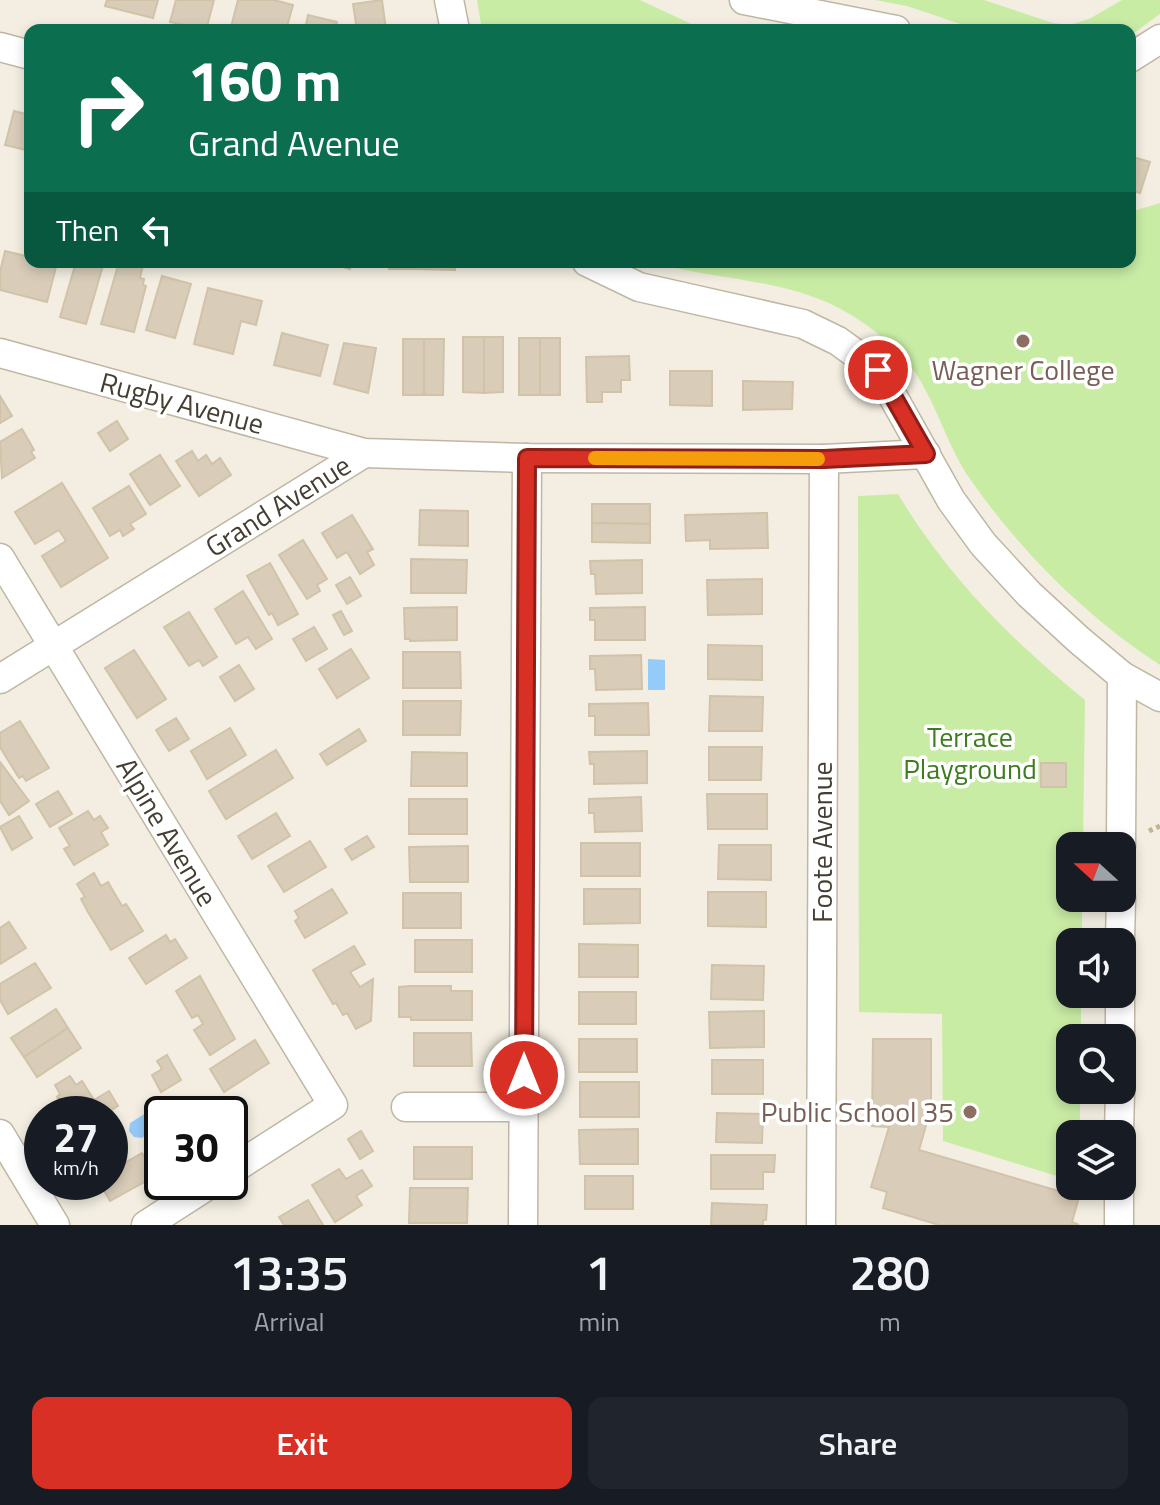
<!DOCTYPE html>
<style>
body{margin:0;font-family:"Titillium Web",sans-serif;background:#20242c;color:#f1f3f6;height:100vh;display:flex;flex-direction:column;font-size:30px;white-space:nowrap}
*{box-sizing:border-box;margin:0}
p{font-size:26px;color:#9ea1a6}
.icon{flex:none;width:44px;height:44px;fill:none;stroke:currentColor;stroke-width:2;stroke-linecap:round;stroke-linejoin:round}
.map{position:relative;height:1225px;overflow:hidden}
.drawer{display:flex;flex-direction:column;background:#171b24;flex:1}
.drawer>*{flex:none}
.top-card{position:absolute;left:24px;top:24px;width:1112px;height:244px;border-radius:16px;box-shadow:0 4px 12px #0003;background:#0b6e4f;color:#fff;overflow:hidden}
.needle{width:52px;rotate:291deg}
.fabs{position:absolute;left:1056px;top:832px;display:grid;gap:16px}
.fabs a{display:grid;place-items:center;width:80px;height:80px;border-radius:16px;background:#171b24;box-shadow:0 4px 12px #0003;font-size:40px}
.speed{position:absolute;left:24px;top:1096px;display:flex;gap:16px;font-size:40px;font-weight:700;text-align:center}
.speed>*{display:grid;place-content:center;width:104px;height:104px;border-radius:50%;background:#171b24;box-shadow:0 4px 12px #0003;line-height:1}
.speed small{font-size:20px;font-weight:400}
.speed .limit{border:4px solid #111;border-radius:12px;background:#fff;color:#111}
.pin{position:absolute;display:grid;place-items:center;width:68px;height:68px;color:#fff;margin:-34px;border:4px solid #fff;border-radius:50%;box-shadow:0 2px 8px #0007}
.me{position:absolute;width:88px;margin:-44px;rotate:0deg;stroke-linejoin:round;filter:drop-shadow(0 0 6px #0008)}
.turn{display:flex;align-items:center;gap:28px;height:168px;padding:0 32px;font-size:36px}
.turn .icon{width:104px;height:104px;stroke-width:2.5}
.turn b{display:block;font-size:56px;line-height:68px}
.then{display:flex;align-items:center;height:76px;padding:0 32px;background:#0003;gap:16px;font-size:30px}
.eta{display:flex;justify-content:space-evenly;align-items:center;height:136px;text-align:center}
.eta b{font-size:48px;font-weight:600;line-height:56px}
.button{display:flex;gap:16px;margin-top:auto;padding:16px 32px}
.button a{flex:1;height:92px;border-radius:16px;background:#d93025;color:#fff;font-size:32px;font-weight:600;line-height:92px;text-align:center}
.button a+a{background:#20242c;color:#f1f3f6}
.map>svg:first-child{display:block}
</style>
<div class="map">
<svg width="1160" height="1225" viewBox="0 0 1160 1225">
<rect width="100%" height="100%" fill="#f3eee1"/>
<!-- green -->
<g fill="#c9eca5">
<polygon points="477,0 640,0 704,30 482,30"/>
<polygon points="875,0 984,0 1053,23 1069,25 1089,19 1122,0 1160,0 1160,14 1130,36 1130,30 978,30 907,6"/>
<path d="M 1160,203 L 1160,665 C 1085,616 1021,552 970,479 C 947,446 937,404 914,371 C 897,347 872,327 846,312 C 787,278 717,281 653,262 L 1130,262 L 1130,212 Z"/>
<path d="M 898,494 C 947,576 1012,641 1085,700 L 1083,846 L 1070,846 L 1070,898 L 1082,898 L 1082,942 L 1070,942 L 1070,994 L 1081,994 L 1081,1038 L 1070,1038 L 1070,1090 L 1080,1090 L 1080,1134 L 1070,1134 L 1070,1180 L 943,1141 L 942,1014 L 859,1012 L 858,496 Z"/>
</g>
<!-- water -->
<g fill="#95cbf8">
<polygon points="648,659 665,660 665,690 648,690"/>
<polygon points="151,1110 159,1112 161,1123 142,1138 134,1137 129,1131 130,1123"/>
</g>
<!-- building -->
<g fill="#d9cdb9" stroke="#d1c3a8" stroke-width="2">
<polygon points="107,0 158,0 153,18 105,6"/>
<polygon points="176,0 214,0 206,30 170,22"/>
<polygon points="238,0 274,0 293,5 286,30 241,30 231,27"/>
<polygon points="382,0 386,30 357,30 353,4"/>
<polygon points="308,15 337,22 335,30 305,30"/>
<polygon points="14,111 30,115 30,151 5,145"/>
<polygon points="1130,156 1150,162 1140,193 1130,190"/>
<polygon points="5,251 30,257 30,262 57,263 47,302 0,290 0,272"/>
<polygon points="76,262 104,262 86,324 60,317"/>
<polygon points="119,262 143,265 140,278 144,279 143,285 146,286 134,332 101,324"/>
<polygon points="325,262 351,262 350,269"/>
<rect x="389" y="262" width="28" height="7"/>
<polygon points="417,262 455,262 455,270 417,269"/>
<polygon points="162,276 191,284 175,338 146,330"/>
<polygon points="208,288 262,301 256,325 241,321 233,354 194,344"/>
<polygon points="282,333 328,345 320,376 274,365"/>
<polygon points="463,337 484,337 484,393 463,392"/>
<polygon points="484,337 503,337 503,392 484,393"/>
<rect x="519" y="338" width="21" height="57"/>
<rect x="540" y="338" width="20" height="57"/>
<rect x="403" y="339" width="21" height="56"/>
<polygon points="424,339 444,339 443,395 424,395"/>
<polygon points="344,343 376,348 368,393 334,384"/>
<polygon points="629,356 630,380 621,380 621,392 602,392 602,402 587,402 586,357"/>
<polygon points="670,371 712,371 712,406 670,405"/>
<polygon points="743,381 793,382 792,409 743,410"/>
<polygon points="0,396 12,416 0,423"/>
<polygon points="117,421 128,439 110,451 98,433"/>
<polygon points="22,429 34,450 31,452 35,458 2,478 0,442"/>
<polygon points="192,451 198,461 206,455 212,464 220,458 231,475 199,496 176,461"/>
<polygon points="160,455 180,486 150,505 130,474"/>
<polygon points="62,483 108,558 61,587 42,556 66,541 59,530 35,544 15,512"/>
<polygon points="129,486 146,514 130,524 134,529 123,536 120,530 110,536 93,508"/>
<polygon points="592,504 650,504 650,524 592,523"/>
<polygon points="420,510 468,511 468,546 419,545"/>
<polygon points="767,513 768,548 710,549 710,540 686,541 685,515"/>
<polygon points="352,515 373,549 367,552 374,565 360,574 347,552 337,558 322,533"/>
<polygon points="592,523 650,524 650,543 592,542"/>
<polygon points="303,540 327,579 317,585 320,591 307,599 279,555"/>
<polygon points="411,559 467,560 466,593 411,593"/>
<polygon points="642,560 642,593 596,594 595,574 591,574 590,561"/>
<polygon points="270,563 298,614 278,625 272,613 269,615 247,576"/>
<polygon points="350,577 361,596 347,604 336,585"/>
<polygon points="762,579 762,614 708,615 707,580"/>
<polygon points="243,591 272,639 256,649 248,637 236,644 215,609"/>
<polygon points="457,607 457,640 410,641 410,639 405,639 404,608"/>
<polygon points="645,607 645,640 595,640 595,620 590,620 590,608"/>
<polygon points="341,611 352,631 344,635 333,615"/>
<polygon points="189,612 217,657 203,666 199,660 189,666 164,627"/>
<polygon points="314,627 327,649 306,661 293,639"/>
<polygon points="708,645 762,646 762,680 708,679"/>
<polygon points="351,649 369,678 337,698 319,669"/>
<polygon points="134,650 166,699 137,718 105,668"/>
<polygon points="403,652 460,652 461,688 403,688"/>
<polygon points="641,655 642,689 596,690 595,669 590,669 590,656"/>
<polygon points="239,665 254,689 235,701 220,677"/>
<polygon points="710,696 763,697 762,731 709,731"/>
<polygon points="403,701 461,701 460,735 403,735"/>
<polygon points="648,703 649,735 595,735 595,716 589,716 589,704"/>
<polygon points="176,718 189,739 169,751 156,730"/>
<polygon points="20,721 49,768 26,781 23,776 19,778 0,747 0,733"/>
<polygon points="230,728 246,755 207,779 191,751"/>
<polygon points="359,729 366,741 327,765 320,754"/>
<polygon points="709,747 762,747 761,780 709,780"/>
<polygon points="276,750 293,778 226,819 209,791"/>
<polygon points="647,751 647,783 594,784 594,764 590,764 589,752"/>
<polygon points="412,752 467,753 467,786 411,786"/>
<polygon points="0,762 29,801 9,815 0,801"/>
<rect x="1041" y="763" width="25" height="24"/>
<polygon points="58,791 72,814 50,827 36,804"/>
<polygon points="707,794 767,794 767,829 708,829"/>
<polygon points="641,797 642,831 595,832 594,813 589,813 589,799"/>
<rect x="409" y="799" width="58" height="35"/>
<polygon points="88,811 94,820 100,816 108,828 101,832 108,845 74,865 64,849 70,846 59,828"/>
<polygon points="276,813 290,836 252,859 238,836"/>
<polygon points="19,816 32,838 12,850 0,827"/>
<polygon points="367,836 374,847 352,860 345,849"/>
<polygon points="310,841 326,867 284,892 268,866"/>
<rect x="581" y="843" width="59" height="33"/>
<polygon points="719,845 771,845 771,880 718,879"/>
<polygon points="468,846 468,882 410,882 409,847"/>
<polygon points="94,873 101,886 108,882 122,906 126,904 143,931 111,950 88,912 81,899 85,897 77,884"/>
<polygon points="332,889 347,913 305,938 295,921 299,918 295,911"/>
<polygon points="584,889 640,889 640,923 584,924"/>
<polygon points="708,892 766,892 766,927 708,926"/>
<rect x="403" y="893" width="58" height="35"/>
<polygon points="9,922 26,948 0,964 0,928"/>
<polygon points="166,935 170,942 175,939 187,958 146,984 129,958"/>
<rect x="415" y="940" width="57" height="32"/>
<polygon points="579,944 638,945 638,977 579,977"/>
<polygon points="354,946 365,964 350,972 360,987 373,979 371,1021 356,1029 347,1013 343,1015 336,1003 333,1004 313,970"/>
<polygon points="35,963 51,988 8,1014 0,1000 0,984"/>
<polygon points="712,965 764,966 763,1000 711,999"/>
<polygon points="200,976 235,1039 210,1055 194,1030 203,1024 198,1015 192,1018 176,991"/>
<polygon points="411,986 451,986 451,991 472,991 472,1020 411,1020 411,1017 399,1017 399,987"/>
<rect x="579" y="992" width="57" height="32"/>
<polygon points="56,1009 68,1028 24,1057 11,1038"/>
<polygon points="764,1011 764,1047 710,1048 709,1012"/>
<polygon points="68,1028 81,1048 37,1077 24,1057"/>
<polygon points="414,1033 471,1033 472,1066 414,1066"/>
<rect x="579" y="1039" width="58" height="33"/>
<polygon points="873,1039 931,1039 931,1123 927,1122 919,1150 1079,1197 1072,1222 1079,1225 939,1225 883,1208 887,1192 871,1187 889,1127 872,1126"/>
<polygon points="255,1040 269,1063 224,1092 210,1069"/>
<polygon points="167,1055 181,1080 161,1092 152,1075 162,1069 157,1061"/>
<rect x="712" y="1060" width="51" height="34"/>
<polygon points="70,1076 76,1085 82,1081 94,1100 109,1091 118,1106 105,1114 67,1114 57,1097 60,1094 55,1085"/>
<rect x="580" y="1082" width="59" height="35"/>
<polygon points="717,1113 763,1114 762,1143 716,1142"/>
<polygon points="638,1129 638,1164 580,1164 579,1130"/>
<polygon points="361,1131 373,1151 360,1159 348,1139"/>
<rect x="414" y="1147" width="58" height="32"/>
<polygon points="142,1153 155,1176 110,1201 99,1182 110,1182 110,1171"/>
<polygon points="711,1155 775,1155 774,1172 763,1172 763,1189 711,1189"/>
<polygon points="339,1169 346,1179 362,1170 372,1186 356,1196 362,1205 335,1222 312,1185"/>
<rect x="585" y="1176" width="48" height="33"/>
<polygon points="410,1188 468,1188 467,1223 409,1223"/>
<polygon points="308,1200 323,1225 284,1225 279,1217"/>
<polygon points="712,1203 767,1205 766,1220 763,1220 763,1225 711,1225"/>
</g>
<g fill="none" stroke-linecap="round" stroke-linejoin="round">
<defs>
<g id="minor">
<polyline points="449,0 455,30"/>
<polyline points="744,0 896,30"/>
<polyline points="0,47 30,55"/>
<polyline points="1130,58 1160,39"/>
<polyline points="587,262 639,287 803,324 838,341 878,370 951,500 983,544 1029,594 1079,640 1122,676 1160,697"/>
<polyline points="0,353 364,453 527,458 824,459 926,454"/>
<polyline points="0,558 333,1105 230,1171"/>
<polyline points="0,679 364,453"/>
<polyline points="1121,846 1122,676"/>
<polyline points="1120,942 1121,898"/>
<polyline points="1120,1038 1120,994"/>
<polyline points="406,1107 524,1107"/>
<polyline points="0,1134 55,1225"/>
<polyline points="1119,1134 1120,1090"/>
<polyline points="146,1225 213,1182"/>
<polyline points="523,1225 527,458"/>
<polyline points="821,1225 824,459"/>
<polyline points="1119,1225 1119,1186"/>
</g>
</defs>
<!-- minor casing -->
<use href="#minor" stroke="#bfb7a4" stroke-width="31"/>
<!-- path -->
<polyline stroke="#c2b493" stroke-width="5" stroke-dasharray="4 4" stroke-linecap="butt" points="1149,831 1160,826"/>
<!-- minor -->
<use href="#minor" stroke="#fff" stroke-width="28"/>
</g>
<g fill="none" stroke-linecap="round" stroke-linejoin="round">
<defs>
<polyline id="route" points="524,1075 527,458 824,459 926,454 878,370"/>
</defs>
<!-- route casing -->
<use href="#route" stroke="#8d1f18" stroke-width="20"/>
<!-- route -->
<use href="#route" stroke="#d93025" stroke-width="14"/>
<!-- slow -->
<polyline stroke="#f59e0b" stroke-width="14" points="595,458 818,459"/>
</g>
<!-- markers -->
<g fill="#8d6e63" stroke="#fff" stroke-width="3">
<circle cx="1023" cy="341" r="8"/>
<circle cx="970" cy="1112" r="8"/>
</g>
<g text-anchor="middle" stroke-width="7" stroke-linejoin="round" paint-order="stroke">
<!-- education labels -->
<g font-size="28" fill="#785e54" stroke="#fff">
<text x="1023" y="380">Wagner College</text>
<text x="954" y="1122" text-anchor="end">Public School 35</text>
</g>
<!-- street labels -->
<g font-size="28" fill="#453e32" stroke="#fff">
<text transform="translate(182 403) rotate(15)" y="10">Rugby Avenue</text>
<text transform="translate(278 506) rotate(-32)" y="10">Grand Avenue</text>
<text transform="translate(167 832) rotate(59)" y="10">Alpine Avenue</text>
<text transform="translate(822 842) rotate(-90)" y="10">Foote Avenue</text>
</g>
<!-- park labels -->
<g font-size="28" fill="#3e7c20" stroke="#fff">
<text x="970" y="747">Terrace<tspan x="970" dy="32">Playground</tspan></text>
</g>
</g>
</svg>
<div class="fabs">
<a><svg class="needle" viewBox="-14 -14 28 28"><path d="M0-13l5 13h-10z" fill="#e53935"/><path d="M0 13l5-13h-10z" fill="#9ea1a6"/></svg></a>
<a><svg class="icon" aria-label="sound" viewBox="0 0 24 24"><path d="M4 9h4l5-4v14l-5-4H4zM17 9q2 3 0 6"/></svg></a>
<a><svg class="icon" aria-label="search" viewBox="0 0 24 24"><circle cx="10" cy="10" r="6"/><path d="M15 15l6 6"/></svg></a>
<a><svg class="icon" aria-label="layers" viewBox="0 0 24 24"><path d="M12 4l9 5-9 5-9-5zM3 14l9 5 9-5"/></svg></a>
</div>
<div class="speed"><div>27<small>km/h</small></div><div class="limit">30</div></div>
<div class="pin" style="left:878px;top:370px;background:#d93025"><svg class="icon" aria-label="arrive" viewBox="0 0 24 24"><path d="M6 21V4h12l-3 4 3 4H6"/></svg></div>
<svg class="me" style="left:524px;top:1075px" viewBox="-20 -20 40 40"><circle r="17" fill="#d93025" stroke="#fff" stroke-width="3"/><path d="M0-11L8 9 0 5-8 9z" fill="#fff"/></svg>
<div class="top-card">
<div class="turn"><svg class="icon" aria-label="right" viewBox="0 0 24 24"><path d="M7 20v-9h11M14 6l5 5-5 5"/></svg><div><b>160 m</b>Grand Avenue</div></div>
<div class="then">Then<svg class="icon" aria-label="left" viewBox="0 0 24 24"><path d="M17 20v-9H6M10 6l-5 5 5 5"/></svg></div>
</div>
</div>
<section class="drawer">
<div class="eta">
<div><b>13:35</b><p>Arrival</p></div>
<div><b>1</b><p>min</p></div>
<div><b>280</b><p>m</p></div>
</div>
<div class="button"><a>Exit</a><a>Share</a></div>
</section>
